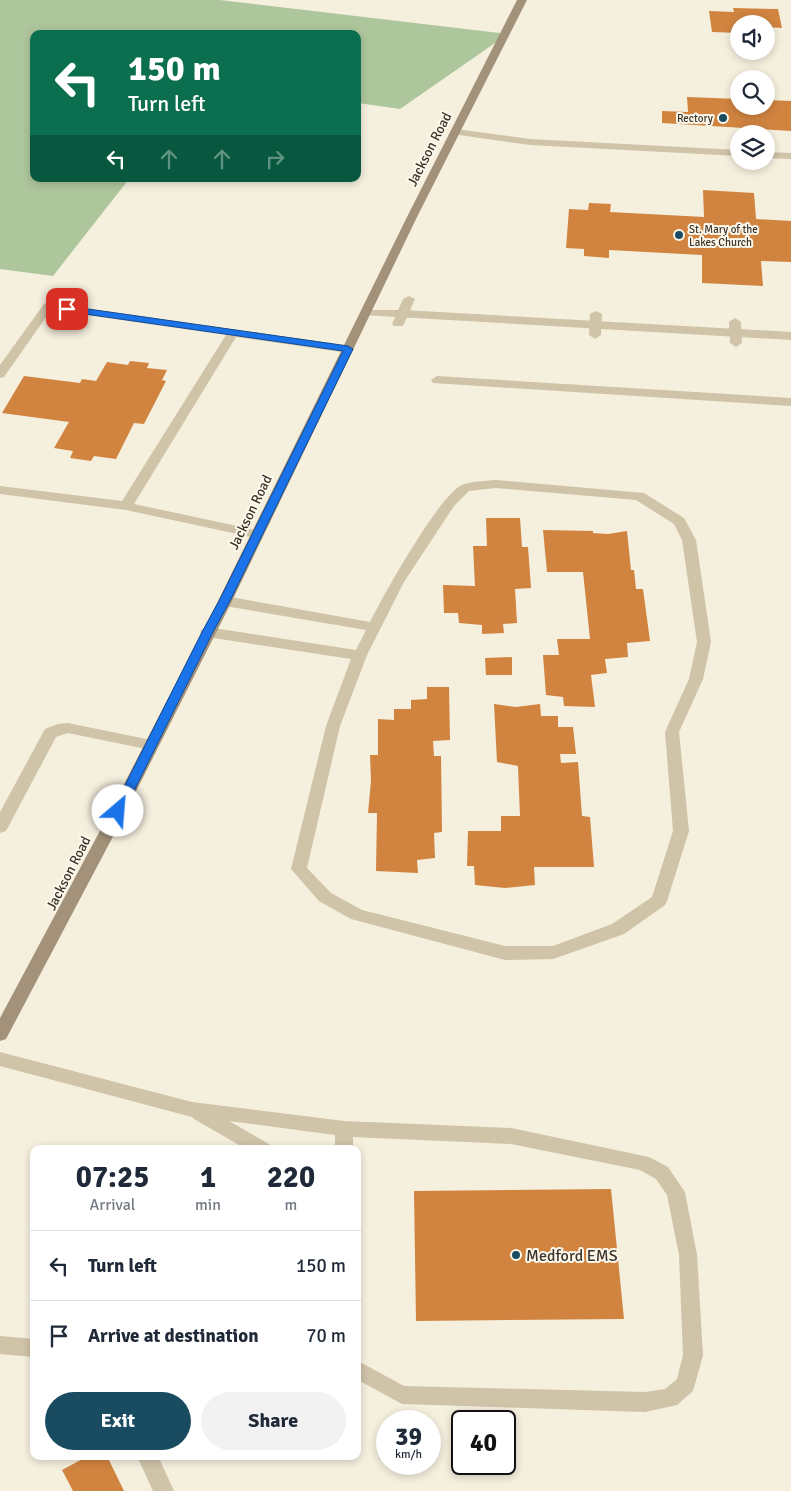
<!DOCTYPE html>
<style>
body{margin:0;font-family:Signika,sans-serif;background:#f2f2f3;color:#1f2937;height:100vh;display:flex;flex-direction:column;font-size:19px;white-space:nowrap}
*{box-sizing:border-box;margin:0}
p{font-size:16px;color:#747a83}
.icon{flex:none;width:28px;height:28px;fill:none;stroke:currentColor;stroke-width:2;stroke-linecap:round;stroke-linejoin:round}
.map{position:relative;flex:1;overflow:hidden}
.side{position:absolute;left:30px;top:1145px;width:331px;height:315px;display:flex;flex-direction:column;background:#fff;border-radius:10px;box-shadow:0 2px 8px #0003}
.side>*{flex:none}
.top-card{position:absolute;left:30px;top:30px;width:331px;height:152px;border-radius:10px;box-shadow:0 2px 8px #0003;background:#0b6e4f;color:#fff;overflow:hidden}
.controls{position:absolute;left:730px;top:15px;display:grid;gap:10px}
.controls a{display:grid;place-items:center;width:45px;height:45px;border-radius:50%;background:#fff;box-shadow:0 2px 8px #0003;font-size:25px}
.speed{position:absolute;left:376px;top:1410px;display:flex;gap:10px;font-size:25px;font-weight:700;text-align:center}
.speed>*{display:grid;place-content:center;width:65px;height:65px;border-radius:50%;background:#fff;box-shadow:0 2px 8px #0003;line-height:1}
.speed small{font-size:12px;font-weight:400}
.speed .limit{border:2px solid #111;border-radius:8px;background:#fff;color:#111}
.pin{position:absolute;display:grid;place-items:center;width:42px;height:42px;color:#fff;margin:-21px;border-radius:10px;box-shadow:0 2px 8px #0006}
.me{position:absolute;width:55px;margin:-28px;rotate:27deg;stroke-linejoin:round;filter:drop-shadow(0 0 4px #0008)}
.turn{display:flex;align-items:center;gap:18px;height:105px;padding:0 15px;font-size:22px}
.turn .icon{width:65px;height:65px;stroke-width:2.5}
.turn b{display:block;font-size:35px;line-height:42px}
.lanes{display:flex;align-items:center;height:48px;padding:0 15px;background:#0003;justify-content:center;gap:25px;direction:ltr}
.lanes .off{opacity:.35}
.eta{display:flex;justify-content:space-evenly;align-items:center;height:85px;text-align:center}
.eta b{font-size:30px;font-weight:700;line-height:35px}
.action{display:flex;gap:10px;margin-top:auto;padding:10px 15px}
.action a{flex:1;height:58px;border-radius:30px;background:#1a4c61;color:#fff;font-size:20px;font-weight:700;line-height:58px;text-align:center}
.action a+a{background:#f2f2f3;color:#1f2937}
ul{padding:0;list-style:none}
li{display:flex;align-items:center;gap:15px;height:70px;padding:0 15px;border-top:1px solid #e0e1e3}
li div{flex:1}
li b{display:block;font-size:19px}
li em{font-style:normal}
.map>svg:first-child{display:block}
</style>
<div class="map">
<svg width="791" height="1491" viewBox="0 0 791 1491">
<rect width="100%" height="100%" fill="#f5efde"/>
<!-- green -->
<polygon fill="#aec69c" points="0,0 220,0 508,34 400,109 358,103 358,34 34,34 34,179 129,179 53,276 0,269"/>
<!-- building -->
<g fill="#d18440">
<polygon points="733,8 778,9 782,28 766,27 766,24 739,24 739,33 712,32 709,11 734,12"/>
<polygon points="687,97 739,99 739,106 766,106 766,100 791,101 791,131 662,123 662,111 688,112"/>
<polygon points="703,190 754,193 756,219 791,221 791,262 761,261 763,286 702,283 702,255 609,250 609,258 584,256 584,249 566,248 569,209 588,210 589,203 611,204 610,212 704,217"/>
<polygon points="130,361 149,363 147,368 167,370 162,380 166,381 144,424 134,423 116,459 94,456 91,461 70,458 73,451 54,448 69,422 2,413 24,376 80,383 82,379 96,381 107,362 128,365"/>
<polygon points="486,518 520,518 522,547 528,547 531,588 515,589 517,623 503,624 504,633 482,634 482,625 459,623 458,613 444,613 443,585 475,586 473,546 487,546"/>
<polygon points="543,530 593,531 593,533 608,534 627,531 631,570 634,570 636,589 643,589 650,641 627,643 628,657 605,659 607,673 591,675 595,707 564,706 563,697 546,695 543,655 559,655 557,639 590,639 583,572 547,572"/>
<polygon points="512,657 512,675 486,675 485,658"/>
<polygon points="427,687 449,687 450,740 433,741 434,756 441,756 442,832 434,833 435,858 417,860 418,873 376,871 377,813 368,813 371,781 370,755 378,755 378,719 394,720 394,709 411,709 411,700 427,699"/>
<polygon points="494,704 516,707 540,704 541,716 558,716 558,727 573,727 576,754 560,754 561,763 578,762 582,816 590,817 594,867 534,867 535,885 505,888 475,885 474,866 467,866 468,831 501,831 501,816 520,816 518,766 497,762"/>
<polygon points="611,1189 624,1319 416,1321 414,1191"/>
<polygon points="88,1456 107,1456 124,1491 73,1491 62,1470"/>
</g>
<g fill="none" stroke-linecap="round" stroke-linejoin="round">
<!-- lane -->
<g fill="#cfc3a8" fill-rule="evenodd">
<polygon points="456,129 530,139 739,150 739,156 530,145 452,134 452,130"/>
<polygon points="766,152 791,153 791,159 766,158"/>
<polygon points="48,303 352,346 354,349 352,352 348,353 236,337 134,504 261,531 263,534 261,537 256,538 126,510 0,494 0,486 122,501 226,335 51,310 4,377 0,378 0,365 44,304"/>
<polygon points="366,310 403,310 791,332 791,340 362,315 360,313"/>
<polygon points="437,376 791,398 791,406 433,383 431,380"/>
<path d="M 496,480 L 644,493 L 684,518 L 696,540 L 711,642 L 703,679 L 679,732 L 689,831 L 667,901 L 665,905 L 624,934 L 559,957 L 553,959 L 505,960 L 351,919 L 319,901 L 291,869 L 326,726 L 351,659 L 207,637 L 202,635 L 200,632 L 202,629 L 207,627 L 356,650 L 366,630 L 225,606 L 220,604 L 218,601 L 220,598 L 225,596 L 370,622 C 383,596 439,495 462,485 C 471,481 486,481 496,480 ZM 496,488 L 636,500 L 674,524 L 682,540 L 697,642 L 689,679 L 665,732 L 673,831 L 652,897 L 612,924 L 553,946 L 505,946 L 362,910 L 331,893 L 307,868 L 340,726 L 367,655 L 404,582 L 454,506 L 469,491 Z"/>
<polygon points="68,723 151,740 156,741 158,745 156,749 151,750 68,733 56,737 6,831 0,833 0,812 45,729 58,724"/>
<polygon points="0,1052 192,1102 344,1121 511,1128 649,1157 668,1167 685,1192 697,1255 703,1355 693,1391 677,1405 645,1412 402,1404 358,1380 358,1361 404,1386 645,1392 665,1389 677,1379 683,1355 679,1255 667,1195 656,1179 640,1170 511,1144 353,1137 353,1149 335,1149 335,1135 229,1121 269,1144 272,1149 246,1149 194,1119 192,1117 0,1066"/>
<polygon points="0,1336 34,1339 34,1357 0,1354"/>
<polygon points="137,1456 158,1456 174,1491 153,1491"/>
</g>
<!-- street -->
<g fill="#cfc3a8" fill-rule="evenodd">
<polygon points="409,296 415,299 404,324 402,326 394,326 392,324 403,299"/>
<polygon points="596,311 602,314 601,335 595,339 589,335 590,314"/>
<polygon points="735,318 741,322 742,343 736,347 730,343 729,322"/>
</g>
<!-- secondary -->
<polygon fill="#a39279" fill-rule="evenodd" points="517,0 527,0 417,217 232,601 118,827 6,1039 0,1041 0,1018 102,827 218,601 407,217"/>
</g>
<!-- route -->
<polygon fill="#1a73e8" stroke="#114b97" points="67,306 348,346 353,349 230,601 213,632 124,811 118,815 112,811 202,632 219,601 343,351 64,311 62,309"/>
<!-- markers -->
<g fill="#1a4c61" stroke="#fcf8eb" stroke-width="2">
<circle cx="723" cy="118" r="5"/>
<circle cx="679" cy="235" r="5"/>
<circle cx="516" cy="1255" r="5"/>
</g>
<g text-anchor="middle" stroke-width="4" stroke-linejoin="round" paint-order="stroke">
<!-- far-poi labels -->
<g font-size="11" fill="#3b3329" stroke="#fcf8eb" text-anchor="end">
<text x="713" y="122">Rectory</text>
<text x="689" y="233" text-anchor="start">St. Mary of the<tspan x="689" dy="13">Lakes Church</tspan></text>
</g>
<!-- street labels -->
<g font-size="14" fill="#3b3329" stroke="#fcf8eb">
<text transform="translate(429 149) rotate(-63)" y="5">Jackson Road</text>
<text transform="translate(250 512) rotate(-64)" y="5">Jackson Road</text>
<text transform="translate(68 873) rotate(-63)" y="5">Jackson Road</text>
</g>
<!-- near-poi labels -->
<g font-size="16" fill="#3b3329" stroke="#fcf8eb" text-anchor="start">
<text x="526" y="1261">Medford EMS</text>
</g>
</g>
</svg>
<div class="controls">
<a><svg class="icon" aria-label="sound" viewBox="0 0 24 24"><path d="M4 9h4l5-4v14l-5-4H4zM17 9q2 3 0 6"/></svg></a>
<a><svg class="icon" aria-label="search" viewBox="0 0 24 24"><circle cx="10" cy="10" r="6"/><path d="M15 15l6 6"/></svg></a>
<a><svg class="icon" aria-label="layers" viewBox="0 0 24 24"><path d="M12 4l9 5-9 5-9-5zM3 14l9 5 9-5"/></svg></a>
</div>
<div class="speed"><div>39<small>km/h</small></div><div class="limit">40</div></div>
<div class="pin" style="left:67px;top:309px;background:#d93025"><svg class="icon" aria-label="arrive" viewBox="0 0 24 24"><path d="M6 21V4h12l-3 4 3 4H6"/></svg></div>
<svg class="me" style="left:118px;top:811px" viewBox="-20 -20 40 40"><circle r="19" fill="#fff"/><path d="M0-13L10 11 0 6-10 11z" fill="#1a73e8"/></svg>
<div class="top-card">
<div class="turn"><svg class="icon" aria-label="left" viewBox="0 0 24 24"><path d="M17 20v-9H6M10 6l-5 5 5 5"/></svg><div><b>150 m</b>Turn left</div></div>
<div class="lanes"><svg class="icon" aria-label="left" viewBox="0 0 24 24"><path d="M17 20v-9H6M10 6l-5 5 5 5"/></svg><svg class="icon off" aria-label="ahead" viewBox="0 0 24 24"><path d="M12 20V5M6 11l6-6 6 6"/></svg><svg class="icon off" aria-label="ahead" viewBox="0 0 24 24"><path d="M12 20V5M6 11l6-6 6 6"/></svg><svg class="icon off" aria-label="right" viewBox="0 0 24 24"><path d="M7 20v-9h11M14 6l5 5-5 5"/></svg></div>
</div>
<section class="side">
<div class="eta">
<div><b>07:25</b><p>Arrival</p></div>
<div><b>1</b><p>min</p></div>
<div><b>220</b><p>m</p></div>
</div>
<ul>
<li><svg class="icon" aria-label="left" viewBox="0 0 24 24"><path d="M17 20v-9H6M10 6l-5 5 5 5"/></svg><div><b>Turn left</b></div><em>150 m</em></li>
<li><svg class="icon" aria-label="arrive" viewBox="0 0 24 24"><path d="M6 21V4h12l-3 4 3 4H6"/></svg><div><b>Arrive at destination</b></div><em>70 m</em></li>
</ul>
<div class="action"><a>Exit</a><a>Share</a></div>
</section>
</div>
